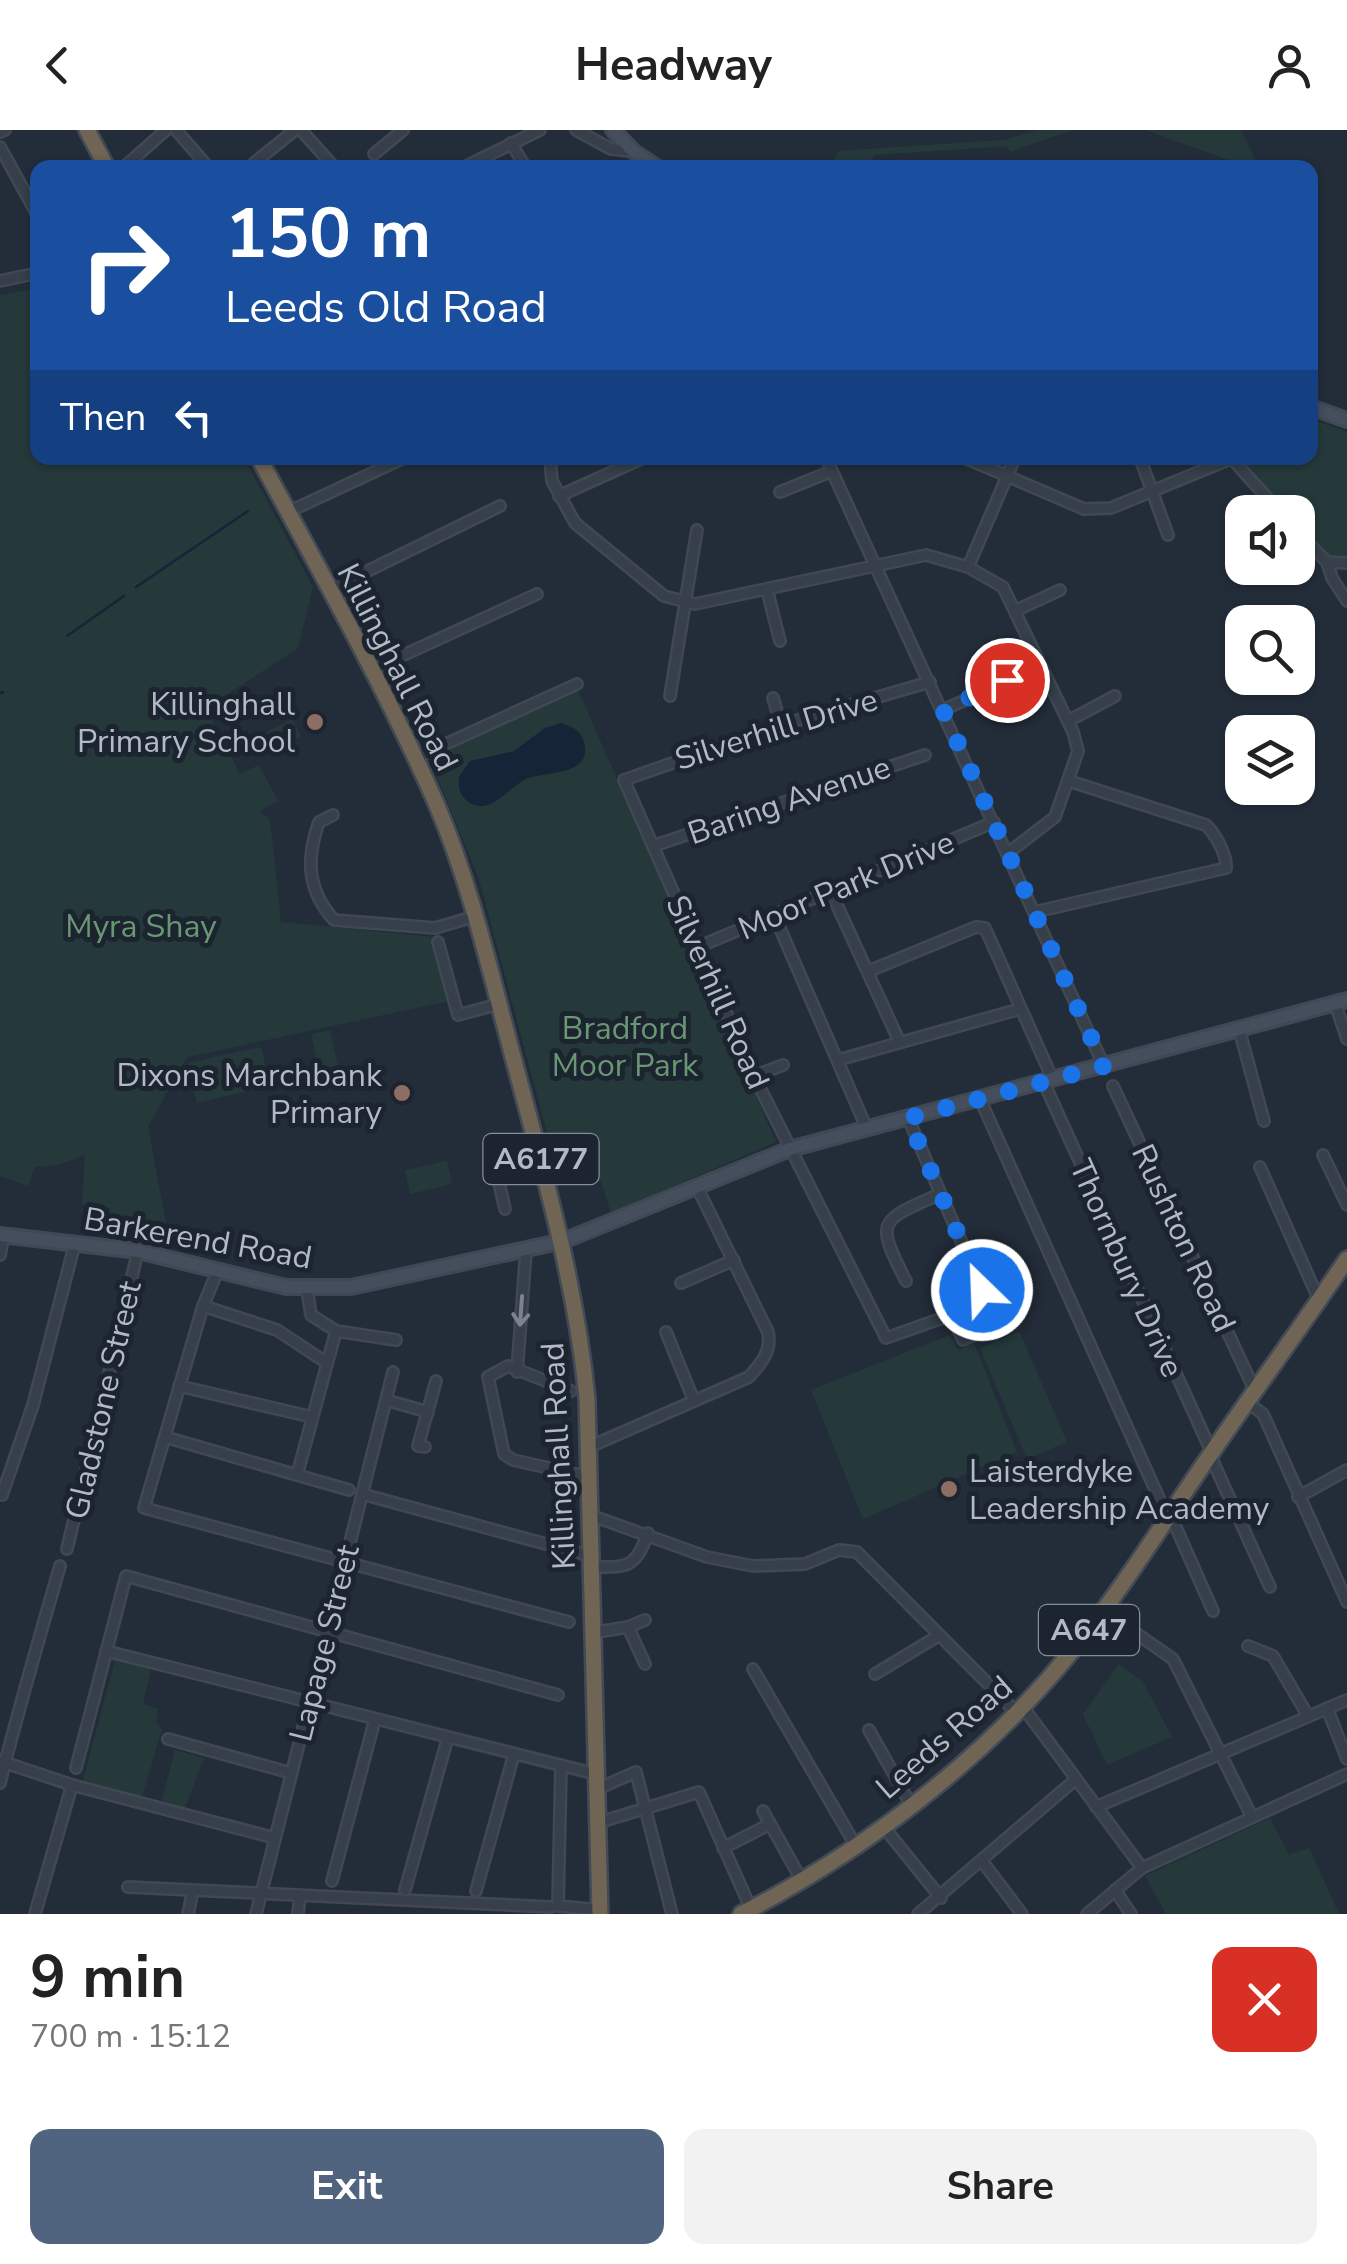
<!DOCTYPE html>
<meta charset="utf-8">
<style>
body{margin:0;font-family:"Nunito Sans",sans-serif;background:#f2f2f2;color:#222;height:100vh;display:flex;flex-direction:column;font-size:38px;white-space:nowrap}
*{box-sizing:border-box;margin:0}
p{font-size:32px;color:#767676}
.icon{flex:none;width:55px;height:55px;fill:none;stroke:currentColor;stroke-width:2;stroke-linecap:round;stroke-linejoin:round}
.map{position:relative;height:1784px;overflow:hidden}
.side{display:flex;flex-direction:column;background:#fff;flex:1}
.side>*{flex:none}
.guide{position:absolute;left:30px;top:30px;width:1288px;height:305px;border-radius:20px;box-shadow:0 2px 8px #0004;background:#1a4fa0;color:#fff;overflow:hidden}
.buttons{position:absolute;left:1225px;top:365px;display:grid;gap:20px}
.buttons a{display:grid;place-items:center;width:90px;height:90px;border-radius:20px;background:#fff;box-shadow:0 2px 8px #0004;font-size:50px}
.pin{position:absolute;display:grid;place-items:center;width:85px;height:85px;color:#fff;margin:-42px;border:5px solid #fff;border-radius:50%;box-shadow:0 2px 10px #0007}
.me{position:absolute;width:110px;margin:-55px;rotate:336deg;stroke-linejoin:round;filter:drop-shadow(0 0 8px #0008)}
.turn{display:flex;align-items:center;gap:35px;height:210px;padding:0 30px;font-size:45px}
.turn .icon{width:130px;height:130px;stroke-width:2.5}
.turn b{display:block;font-size:70px;line-height:85px}
.then{display:flex;align-items:center;height:95px;padding:0 30px;background:#0003;gap:20px;font-size:38px}
.round{display:grid;place-items:center;flex:none;width:105px;height:105px;border-radius:20px;background:#f2f2f2}
.overview{display:flex;align-items:center;justify-content:space-between;height:170px;padding:0 30px}
h1{font-size:60px;font-weight:700;line-height:75px}
.primary-button{display:flex;gap:20px;margin-top:auto;padding:20px 30px}
.primary-button a{flex:1;height:115px;border-radius:20px;background:#506480;color:#fff;font-size:40px;font-weight:700;line-height:115px;text-align:center}
.primary-button a+a{background:#f2f2f2;color:#222}
header{display:flex;justify-content:space-between;align-items:center;height:130px;padding:0 30px;background:#fff;font-size:45px;font-weight:700}
.map>svg:first-child{display:block}
</style>
<header><svg class="icon" aria-label="back" viewBox="0 0 24 24"><path d="M15 5l-7 7 7 7"/></svg>Headway<svg class="icon" aria-label="person" viewBox="0 0 24 24"><circle cx="12" cy="8" r="4"/><path d="M4 21q1-7 8-7t8 7"/></svg></header>
<div class="map">
<svg width="1347" height="1784" viewBox="0 0 1347 1784">
<rect width="100%" height="100%" fill="#232d3a"/>
<!-- green -->
<g fill="#25393b">
<polygon points="1039,0 1072,0 1010,22 1007,16 874,25 869,37 830,37 838,21 1004,10"/>
<polygon points="1146,0 1241,0 1259,37 1247,37"/>
<polygon points="37,158 38,328 244,328 313,457 298,518 206,578 240,644 259,635 278,671 260,681 270,690 281,792 433,807 449,871 187,927 148,997 167,1099 165,1114 108,1104 110,1078 82,1075 85,1025 58,1035 35,1037 28,1056 0,1046 0,165"/>
<polygon points="1310,289 1347,302 1347,430 1329,426 1298,392 1298,382 1289,382 1237,328 1310,328"/>
<polygon points="578,560 776,1012 611,1083 588,1011 552,1021 479,749 430,629"/>
<polygon points="292,589 301,606 272,622 263,604"/>
<polygon points="330,900 338,936 319,941 311,904"/>
<polygon points="261,917 270,956 197,973 188,933"/>
<polygon points="447,1031 452,1054 410,1064 405,1040"/>
<polygon points="1019,1201 1067,1312 1027,1329 980,1218"/>
<polygon points="950,1205 958,1220 974,1213 1017,1322 863,1389 811,1260"/>
<polygon points="115,1530 151,1539 143,1574 158,1579 156,1592 162,1599 142,1667 83,1651"/>
<polygon points="1119,1534 1143,1552 1172,1607 1107,1635 1083,1584"/>
<polygon points="175,1620 204,1628 185,1678 162,1670"/>
<polygon points="1270,1688 1289,1725 1309,1718 1339,1784 1166,1784 1145,1746"/>
</g>
<!-- water -->
<path fill="#162437" d="M 561,593 C 572,596 581,601 584,612 C 593,647 544,641 526,649 C 508,658 487,690 465,669 C 459,662 458,656 459,647 L 470,631 L 514,621 L 545,598 Z"/>
<g fill="none" stroke-linecap="round" stroke-linejoin="round">
<!-- stream -->
<g stroke="#162437" stroke-width="2.5">
<polyline points="136,457 248,381"/>
<polyline points="67,506 124,466"/>
<polyline points="0,563 3,562"/>
</g>
<defs>
<g id="street">
<polyline points="176,0 209,38"/>
<polyline points="301,0 335,38"/>
<polyline points="576,0 611,19 631,21"/>
<polyline points="0,2 5,0"/>
<polyline points="511,13 526,38"/>
<polyline points="0,17 38,86"/>
<polyline points="374,24 403,0"/>
<polyline points="254,33 295,0"/>
<polyline points="123,38 166,0"/>
<polyline points="462,38 540,0"/>
<polyline points="0,151 38,143"/>
<polyline points="550,328 552,351 575,393 664,466 695,474 926,425 968,437 1003,457 1073,602 1078,621 1055,687 1008,723"/>
<polyline points="826,328 1104,936"/>
<polyline points="965,328 1084,379 1111,378 1233,328"/>
<polyline points="1140,328 1168,405"/>
<polyline points="1232,329 1280,382"/>
<polyline points="780,362 832,341"/>
<polyline points="559,366 643,328"/>
<polyline points="288,382 404,328"/>
<polyline points="1298,403 1327,432 1347,433"/>
<polyline points="1327,432 1332,448 1347,471"/>
<polyline points="968,437 1015,328"/>
<polyline points="329,460 500,376"/>
<polyline points="767,460 780,511"/>
<polyline points="1015,481 1060,460"/>
<polyline points="371,540 537,464"/>
<polyline points="670,566 697,400"/>
<polyline points="773,568 781,595"/>
<polyline points="943,580 1040,536"/>
<polyline points="1068,591 1115,566"/>
<polyline points="415,628 577,554"/>
<path d="M 333,685 L 319,692 C 306,729 307,760 334,790 L 435,798 L 476,786"/>
<polyline points="653,716 925,625"/>
<polyline points="831,762 900,913"/>
<path d="M 1035,782 L 1226,738 C 1227,724 1215,704 1206,695 L 1069,651"/>
<polyline points="775,787 867,999"/>
<polyline points="438,812 458,885 499,874"/>
<polyline points="698,817 994,692"/>
<polyline points="869,841 976,797 985,798 1053,950"/>
<polyline points="1335,873 1347,909"/>
<polyline points="1239,899 1264,991"/>
<polyline points="838,930 1020,879"/>
<polyline points="754,946 783,935"/>
<polyline points="1044,953 1212,1323"/>
<polyline points="1113,956 1255,1261"/>
<polyline points="980,969 1167,1386"/>
<polyline points="908,988 997,1194 963,1210 951,1185 886,1208 754,946 624,650 781,595 930,552"/>
<polyline points="1323,1025 1347,1075"/>
<polyline points="1260,1037 1319,1170"/>
<polyline points="505,1079 495,1035 539,1021"/>
<polyline points="0,1125 4,1105"/>
<polyline points="218,1140 203,1176 144,1378 569,1492"/>
<path d="M 906,1151 C 874,1089 880,1091 940,1064"/>
<polyline points="681,1153 734,1130"/>
<polyline points="307,1159 311,1185 336,1201 396,1210"/>
<polyline points="203,1176 277,1200 327,1233"/>
<polyline points="666,1202 694,1271"/>
<polyline points="517,1242 526,1120"/>
<polyline points="179,1256 312,1287"/>
<polyline points="571,1261 508,1236 488,1247 504,1324 513,1330 589,1347"/>
<polyline points="386,1270 428,1282"/>
<polyline points="1247,1272 1263,1284 1347,1472"/>
<polyline points="165,1307 349,1360"/>
<polyline points="425,1317 418,1316 436,1251"/>
<path d="M 589,1317 L 749,1247 C 761,1233 772,1222 768,1202 L 698,1059"/>
<polyline points="1210,1325 1270,1457"/>
<polyline points="297,1345 336,1201"/>
<polyline points="362,1364 590,1426"/>
<polyline points="2,1365 33,1275 75,1113"/>
<polyline points="1298,1367 1347,1340"/>
<polyline points="1170,1384 1213,1481"/>
<polyline points="590,1385 707,1427 753,1436 805,1434 839,1420 857,1422 1017,1583"/>
<polyline points="67,1419 138,1121"/>
<path d="M 590,1437 C 626,1437 635,1440 648,1403"/>
<polyline points="1104,1481 1173,1529 1252,1687"/>
<polyline points="628,1497 645,1534"/>
<polyline points="591,1503 628,1497 645,1490"/>
<polyline points="1248,1516 1273,1526 1308,1586"/>
<polyline points="106,1521 596,1644"/>
<polyline points="753,1539 856,1716"/>
<polyline points="875,1544 938,1506"/>
<polyline points="1023,1577 1142,1738"/>
<polyline points="1327,1578 1347,1629"/>
<polyline points="869,1600 911,1675"/>
<polyline points="168,1609 291,1643"/>
<polyline points="0,1631 72,1655 275,1708"/>
<polyline points="561,1635 558,1776 600,1780"/>
<polyline points="76,1638 126,1446 558,1565"/>
<path d="M 0,1653 C 18,1580 39,1509 60,1436"/>
<polyline points="597,1659 636,1642 672,1784"/>
<polyline points="1096,1677 1347,1570"/>
<polyline points="763,1681 802,1751"/>
<polyline points="597,1693 699,1662 751,1779"/>
<polyline points="883,1696 941,1768"/>
<polyline points="723,1718 770,1694"/>
<polyline points="982,1731 1022,1784"/>
<polyline points="332,1751 375,1589"/>
<polyline points="128,1757 551,1777"/>
<polyline points="405,1760 448,1607"/>
<polyline points="1115,1760 1131,1784"/>
<polyline points="476,1761 514,1624"/>
<polyline points="35,1784 72,1655"/>
<polyline points="188,1784 193,1760"/>
<polyline points="256,1784 393,1242"/>
<polyline points="298,1784 300,1766"/>
<polyline points="918,1784 1075,1650"/>
<polyline points="1087,1784 1142,1738 1347,1644"/>
</g>
<g id="secondary">
<polyline points="613,0 634,22 658,38"/>
<polyline points="1310,277 1347,290"/>
<polyline points="0,1105 138,1121 286,1157 351,1157 563,1111 790,1019 1347,870"/>
</g>
<g id="highway">
<polyline points="87,0 107,38"/>
<path d="M 259,328 C 320,441 384,555 436,673 C 471,755 490,841 513,927 C 543,1040 576,1152 587,1269 L 600,1784"/>
<path d="M 741,1784 C 866,1720 983,1630 1072,1521 C 1122,1460 1163,1393 1208,1328 C 1254,1261 1302,1196 1347,1129"/>
</g>
</defs>
<!-- street casing -->
<use href="#street" stroke="#3f4853" stroke-width="14"/>
<!-- secondary casing -->
<use href="#secondary" stroke="#3f4853" stroke-width="18"/>
<!-- highway casing -->
<use href="#highway" stroke="#414a55" stroke-width="20"/>
<!-- street -->
<use href="#street" stroke="#363f4a" stroke-width="9"/>
<!-- secondary -->
<use href="#secondary" stroke="#444e5d" stroke-width="12"/>
<!-- highway -->
<use href="#highway" stroke="#706454" stroke-width="15"/>
</g>
<!-- one-way arrows -->
<defs><path id="oneway-shaft" d="M-6 0H5M1.5-3L5.5 0L1.5 3" fill="none" stroke-width="1.6" stroke-linecap="round" stroke-linejoin="round" transform="scale(2.5)"/></defs>
<use stroke="#7a838e" href="#oneway-shaft" transform="translate(521 1181) rotate(94)"/>
<g fill="none" stroke-linecap="round" stroke-linejoin="round">
<!-- route -->
<polyline stroke="#1a73e8" stroke-width="18" stroke-dasharray="0 32.4" points="982,1160 908,988 1104,936 943,580 1007,550"/>
</g>
<!-- markers -->
<g fill="#8d6e63" stroke="#1c242f" stroke-width="4">
<circle cx="315" cy="592" r="10"/>
<circle cx="402" cy="963" r="10"/>
<circle cx="949" cy="1359" r="10"/>
</g>
<g text-anchor="middle" stroke-width="10" stroke-linejoin="round" paint-order="stroke">
<!-- shield labels -->
<g fill="#1c242f" stroke="#848d99" stroke-width="2.5">
<rect x="483.5" y="1004" width="115" height="50" rx="8"/>
<rect x="1039" y="1475" width="100" height="50" rx="8"/>
</g>
<g font-size="30" font-weight="bold" fill="#b1bac6">
<text x="541" y="1039">A6177</text>
<text x="1089" y="1510">A647</text>
</g>
<!-- street labels -->
<g font-size="32" fill="#b1bac6" stroke="#1c242f">
<text transform="translate(398 537) rotate(63)" y="11">Killinghall Road</text>
<text transform="translate(776 599) rotate(-17)" y="11">Silverhill Drive</text>
<text transform="translate(789 670) rotate(-19)" y="11">Baring Avenue</text>
<text transform="translate(846 755) rotate(-23)" y="11">Moor Park Drive</text>
<text transform="translate(718 862) rotate(66)" y="11">Silverhill Road</text>
<text transform="translate(198 1108) rotate(10)" y="11">Barkerend Road</text>
<text transform="translate(1184 1108) rotate(65)" y="11">Rushton Road</text>
<text transform="translate(1127 1138) rotate(66)" y="11">Thornbury Drive</text>
<text transform="translate(103 1270) rotate(-77)" y="11">Gladstone Street</text>
<text transform="translate(558 1326) rotate(-93)" y="11">Killinghall Road</text>
<text transform="translate(324 1513) rotate(-76)" y="11">Lapage Street</text>
<text transform="translate(944 1607) rotate(-41)" y="11">Leeds Road</text>
</g>
<!-- poi labels -->
<g font-size="32" fill="#b1bac6" stroke="#1c242f" text-anchor="end">
<text x="295" y="585">Killinghall<tspan x="295" dy="37">Primary School</tspan></text>
<text x="382" y="956">Dixons Marchbank<tspan x="382" dy="37">Primary</tspan></text>
<text x="969" y="1352" text-anchor="start">Laisterdyke<tspan x="969" dy="37">Leadership Academy</tspan></text>
</g>
<!-- park labels -->
<g font-size="32" fill="#699673" stroke="#1c242f">
<text x="141" y="807">Myra Shay</text>
<text x="625" y="909">Bradford<tspan x="625" dy="37">Moor Park</tspan></text>
</g>
</g>
</svg>
<div class="buttons">
<a><svg class="icon" aria-label="sound" viewBox="0 0 24 24"><path d="M4 9h4l5-4v14l-5-4H4zM17 9q2 3 0 6"/></svg></a>
<a><svg class="icon" aria-label="search" viewBox="0 0 24 24"><circle cx="10" cy="10" r="6"/><path d="M15 15l6 6"/></svg></a>
<a><svg class="icon" aria-label="layers" viewBox="0 0 24 24"><path d="M12 4l9 5-9 5-9-5zM3 14l9 5 9-5"/></svg></a>
</div>
<div class="pin" style="left:1007px;top:550px;background:#d93025"><svg class="icon" aria-label="arrive" viewBox="0 0 24 24"><path d="M6 21V4h12l-3 4 3 4H6"/></svg></div>
<svg class="me" style="left:982px;top:1160px" viewBox="-20 -20 40 40"><circle r="17" fill="#1a73e8" stroke="#fff" stroke-width="3"/><path d="M0-11L8 9 0 5-8 9z" fill="#fff"/></svg>
<div class="guide">
<div class="turn"><svg class="icon" aria-label="right" viewBox="0 0 24 24"><path d="M7 20v-9h11M14 6l5 5-5 5"/></svg><div><b>150 m</b>Leeds Old Road</div></div>
<div class="then">Then<svg class="icon" aria-label="left" viewBox="0 0 24 24"><path d="M17 20v-9H6M10 6l-5 5 5 5"/></svg></div>
</div>
</div>
<section class="side">
<div class="overview"><div><h1>9 min</h1><p>700 m · 15:12</p></div><a class="round" style="background:#d93025;color:#fff"><svg class="icon" aria-label="close" viewBox="0 0 24 24"><path d="M6 6l12 12M18 6L6 18"/></svg></a></div>
<div class="primary-button"><a>Exit</a><a>Share</a></div>
</section>
